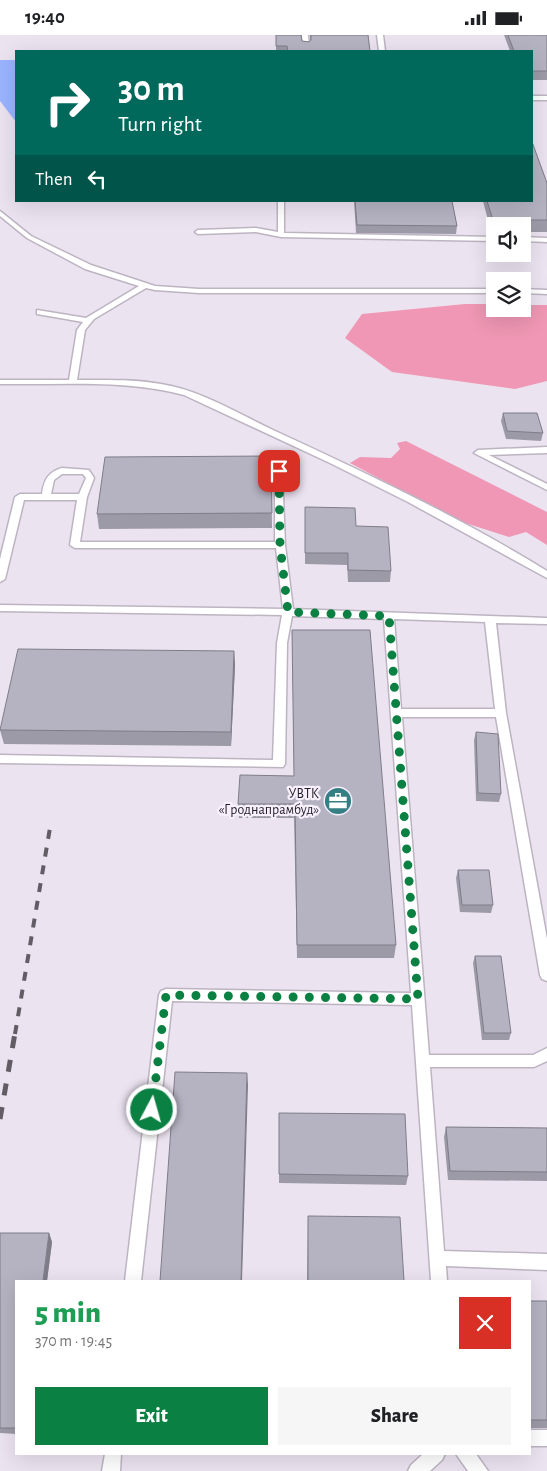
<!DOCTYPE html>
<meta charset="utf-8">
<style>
body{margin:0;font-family:"Alegreya Sans",sans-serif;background:#f6f6f6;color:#202124;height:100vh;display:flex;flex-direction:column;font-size:19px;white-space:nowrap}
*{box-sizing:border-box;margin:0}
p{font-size:16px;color:#757577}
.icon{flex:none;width:28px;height:28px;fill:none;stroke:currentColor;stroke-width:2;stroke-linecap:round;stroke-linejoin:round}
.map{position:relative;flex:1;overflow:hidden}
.details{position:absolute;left:15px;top:1245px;width:516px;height:175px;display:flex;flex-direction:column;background:#fff;border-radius:0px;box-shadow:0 5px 20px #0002}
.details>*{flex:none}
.top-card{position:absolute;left:15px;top:15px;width:518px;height:152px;border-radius:0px;box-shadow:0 5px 20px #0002;background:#00695c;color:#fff;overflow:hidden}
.controls{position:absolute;left:486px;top:182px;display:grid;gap:10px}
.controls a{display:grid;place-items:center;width:45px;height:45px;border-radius:0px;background:#fff;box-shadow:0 5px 20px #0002;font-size:25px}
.pin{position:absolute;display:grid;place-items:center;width:42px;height:42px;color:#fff;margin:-21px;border-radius:10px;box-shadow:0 2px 8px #0006}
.me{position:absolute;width:55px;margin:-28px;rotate:6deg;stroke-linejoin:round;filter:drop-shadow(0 0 4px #0008)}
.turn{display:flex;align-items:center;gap:18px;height:105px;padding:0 20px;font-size:22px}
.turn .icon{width:65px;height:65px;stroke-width:2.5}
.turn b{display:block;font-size:35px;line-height:42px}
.then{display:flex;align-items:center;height:48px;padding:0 20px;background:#0003;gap:10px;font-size:19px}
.round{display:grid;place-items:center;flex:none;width:52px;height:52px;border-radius:0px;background:#f6f6f6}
.head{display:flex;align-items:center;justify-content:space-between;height:85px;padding:0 20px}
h1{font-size:30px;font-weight:800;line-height:38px;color:#1e9e55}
.cta{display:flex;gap:10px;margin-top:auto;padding:10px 20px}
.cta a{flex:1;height:58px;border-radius:0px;background:#0b8043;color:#fff;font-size:20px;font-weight:800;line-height:58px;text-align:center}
.cta a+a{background:#f6f6f6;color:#202124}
.status{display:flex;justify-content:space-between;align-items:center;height:35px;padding:0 25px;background:#fff;direction:ltr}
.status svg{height:14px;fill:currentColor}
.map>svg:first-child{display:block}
</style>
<div class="status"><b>19:40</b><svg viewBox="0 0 49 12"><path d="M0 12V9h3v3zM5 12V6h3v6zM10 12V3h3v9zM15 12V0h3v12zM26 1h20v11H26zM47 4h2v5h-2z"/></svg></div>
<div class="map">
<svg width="547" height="1436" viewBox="0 0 547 1436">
<rect width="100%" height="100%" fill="#ece3f1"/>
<!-- forest -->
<g fill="#ef97b4">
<polygon points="465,269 495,269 495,274 522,274 523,270 547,270 547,346 515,354 392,337 345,303 362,279"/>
<polygon points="406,406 547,477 547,510 526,497 509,502 459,486 350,428 360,422 391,423 400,414 397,408"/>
</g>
<!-- water -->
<polygon fill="#9bb4ff" points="0,25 16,25 16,87 0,66"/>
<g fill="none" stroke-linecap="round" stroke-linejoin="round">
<defs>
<g id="service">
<polygon points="302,0 308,0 309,16 303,16"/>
<polygon points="377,0 383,0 385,16 379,16"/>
<rect x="531" y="61" width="16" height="4"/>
<polygon points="278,166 284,166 284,198 495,202 495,206 281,202 256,197 198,199 195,197 198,195 256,193 278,197"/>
<path d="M 0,176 L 31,201 L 91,230 L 155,251 L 199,254 L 495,254 L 495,258 L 199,258 L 155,255 L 146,253 L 94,284 L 85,295 L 77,345 C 105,345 134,344 161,349 C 200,355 237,378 273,395 C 366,438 460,482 547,536 L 547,543 L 408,467 L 330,428 L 184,360 C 125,344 61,350 0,349 L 0,345 L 69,345 L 77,295 L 83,287 L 37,279 L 37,275 L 86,283 L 139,251 L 85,234 L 27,203 L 0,181 Z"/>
<polygon points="522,202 547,203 547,207 522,206"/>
<polygon points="522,254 547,255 547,259 522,258"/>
<polygon points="547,412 547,418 489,420 547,449 547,455 474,418 478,415"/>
<path d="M 62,433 L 89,435 L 94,443 L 87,462 L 80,507 L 275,507 L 275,436 L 276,434 L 282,434 L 285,510 L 293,574 L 547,583 L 547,589 L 496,588 L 506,678 L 547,904 L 547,946 L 542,944 L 540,940 L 496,682 L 402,682 L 429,1020 L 533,1020 L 547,1013 L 547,1026 L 534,1032 L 430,1032 L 444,1216 L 547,1219 L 547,1235 L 446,1231 L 447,1246 L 431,1246 L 412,970 L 172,966 L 141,1246 L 125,1246 L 159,960 L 161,956 L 166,954 L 411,958 L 384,584 L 292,581 L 287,608 L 285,729 L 283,732 L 0,728 L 0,720 L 273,725 L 277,608 L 282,580 L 0,576 L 0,570 L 283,574 L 276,513 L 75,513 L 70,510 L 77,465 L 24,465 L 5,544 L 0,547 L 0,524 L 15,462 L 20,459 L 42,459 C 44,445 48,437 62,433 ZM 62,439 L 83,439 L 86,443 L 79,459 L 51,459 L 54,445 ZM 394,584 L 485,587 L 495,674 L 401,674 Z"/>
<rect x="530" y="1395" width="17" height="16"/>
<polygon points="105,1419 121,1419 120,1436 102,1436"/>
<polygon points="423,1419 445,1419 442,1425 430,1436 408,1436 411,1430"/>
<polygon points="456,1419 476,1419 488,1436 468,1436"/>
</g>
</defs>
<!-- service casing -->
<use href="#service" stroke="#bdb4c2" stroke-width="3"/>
<!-- service -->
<use href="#service" fill="#fff" fill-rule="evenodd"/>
<!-- rail-far1 -->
<polyline stroke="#625d65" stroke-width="4" stroke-dasharray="9 9" stroke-linecap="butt" points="15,999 51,787"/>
<!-- rail -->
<polyline stroke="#625d65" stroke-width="5" stroke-dasharray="12 12" stroke-linecap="butt" points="0,1084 15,998"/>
</g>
<!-- wall -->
<g fill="#9c9aa7">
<polygon points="276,0 302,6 309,7 310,6 310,0 368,0 370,16 276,16"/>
<polygon points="504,0 547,0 547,45 531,45 531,16 510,16"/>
<polygon points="547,148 547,197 522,197 522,191 495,191 495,197 491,197 483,166 531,166"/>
<polygon points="354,166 452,166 457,191 456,199 356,198"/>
<polygon points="503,378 543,398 541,406 506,404 501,386"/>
<polygon points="271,421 272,493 99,494 97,479"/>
<polygon points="305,472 356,491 391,536 390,547 348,547 347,530 305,529"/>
<polygon points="292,595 396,910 394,923 297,923 294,783 239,783 238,769 294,741"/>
<polygon points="234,616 235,631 231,711 4,709 0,695"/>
<polygon points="476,697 501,759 499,767 476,766 474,705"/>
<polygon points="458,835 493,870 491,878 460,877 456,843"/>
<polygon points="475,921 511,998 509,1005 482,1005 473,928"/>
<polygon points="279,1078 408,1141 406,1150 279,1148"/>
<polygon points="446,1092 547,1093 547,1146 448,1145 444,1102"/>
<polygon points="308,1181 404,1246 307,1246"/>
<polygon points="0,1198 49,1198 52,1207 47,1246 16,1246 16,1399 0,1398"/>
<rect x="530" y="1266" width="17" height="127"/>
</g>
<!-- shaded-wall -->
<g fill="#7f7d88">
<polygon points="234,616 235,631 231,711 231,697"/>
<polygon points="247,1038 248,1050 242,1246 241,1246"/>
<polygon points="49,1198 52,1207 47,1246 43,1246"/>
</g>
<!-- building -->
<g fill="#b5b3c2" stroke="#7f7d88">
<polygon points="276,0 301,0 302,6 309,7 311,5 311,0 368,0 370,16 288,16 287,11 276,11"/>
<polygon points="508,0 547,0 547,36 531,36 531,16 514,16"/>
<polygon points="531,104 547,148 547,185 493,185 487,166 531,166"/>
<polygon points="355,166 452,166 457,191 357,190"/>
<polygon points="503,378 537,378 543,398 507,396"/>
<polygon points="271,421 272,478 97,479 105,422"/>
<polygon points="305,472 355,473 356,491 388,492 391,536 348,535 348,518 305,518"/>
<polygon points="292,595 370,595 396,910 297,910 295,769 238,769 240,740 294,741"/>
<polygon points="18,614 234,616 231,697 0,695"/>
<polygon points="476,697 498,699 501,759 478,758"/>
<polygon points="458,835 489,835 493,870 462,870"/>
<polygon points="475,921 501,921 511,998 484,998"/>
<polygon points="175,1037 247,1038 241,1246 160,1246"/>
<polygon points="279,1078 405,1079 408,1141 279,1139"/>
<polygon points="446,1092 547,1093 547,1137 450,1136"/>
<polygon points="308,1181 400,1182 404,1246 308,1246"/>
<polygon points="0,1198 49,1198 43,1246 16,1246 16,1393 0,1393"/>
<rect x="530" y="1266" width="17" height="119"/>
</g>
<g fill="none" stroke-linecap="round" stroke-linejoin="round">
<!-- route -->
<polyline stroke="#0b8043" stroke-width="9" stroke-dasharray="0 16.2" points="152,1075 166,960 418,964 389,581 288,577 280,510 279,436"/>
</g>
<!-- icons -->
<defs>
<symbol id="office-disc" viewBox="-11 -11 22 22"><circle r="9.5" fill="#357e83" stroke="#f9f0fe"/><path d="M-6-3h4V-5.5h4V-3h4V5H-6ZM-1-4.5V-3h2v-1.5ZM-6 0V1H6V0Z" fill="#fff"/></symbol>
</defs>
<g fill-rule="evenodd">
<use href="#office-disc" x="322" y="750" width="32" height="32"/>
</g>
<g text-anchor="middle" stroke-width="4.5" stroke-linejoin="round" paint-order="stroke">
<!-- poi labels -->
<g font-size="14" fill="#211e23" stroke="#f9f0fe" text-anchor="end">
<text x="319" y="763">УВТК<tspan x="319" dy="16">«Гроднапрамбуд»</tspan></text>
</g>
</g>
</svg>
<div class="controls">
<a><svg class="icon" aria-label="sound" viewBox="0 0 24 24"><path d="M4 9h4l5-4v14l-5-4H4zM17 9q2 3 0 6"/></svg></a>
<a><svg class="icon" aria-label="layers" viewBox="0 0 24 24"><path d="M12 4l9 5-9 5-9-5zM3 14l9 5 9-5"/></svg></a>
</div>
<div class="pin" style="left:279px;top:436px;background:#d93025"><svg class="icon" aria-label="arrive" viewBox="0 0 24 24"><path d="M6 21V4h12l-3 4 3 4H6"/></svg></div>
<svg class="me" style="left:152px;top:1075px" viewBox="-20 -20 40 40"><circle r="17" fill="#0b8043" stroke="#fff" stroke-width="3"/><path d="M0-11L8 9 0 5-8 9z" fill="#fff"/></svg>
<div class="top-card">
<div class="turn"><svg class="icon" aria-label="right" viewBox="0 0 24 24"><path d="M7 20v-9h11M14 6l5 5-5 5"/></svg><div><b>30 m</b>Turn right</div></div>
<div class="then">Then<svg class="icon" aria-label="left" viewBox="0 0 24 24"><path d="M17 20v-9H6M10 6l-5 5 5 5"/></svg></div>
</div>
<section class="details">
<div class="head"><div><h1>5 min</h1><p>370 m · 19:45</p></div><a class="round" style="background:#d93025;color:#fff"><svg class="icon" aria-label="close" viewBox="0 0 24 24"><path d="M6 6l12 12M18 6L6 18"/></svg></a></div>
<div class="cta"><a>Exit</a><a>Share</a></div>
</section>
</div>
